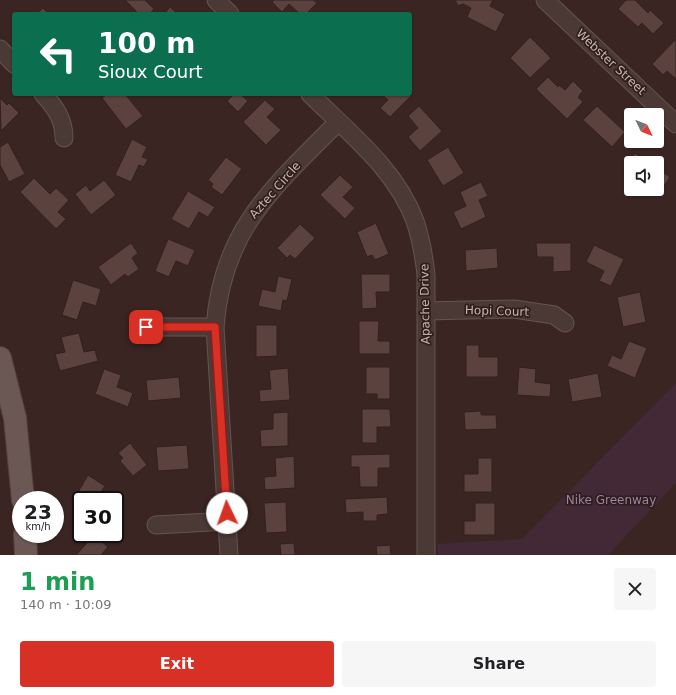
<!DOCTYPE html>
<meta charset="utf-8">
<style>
body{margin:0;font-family:"DejaVu Sans",sans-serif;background:#f6f6f6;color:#202124;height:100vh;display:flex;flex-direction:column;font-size:15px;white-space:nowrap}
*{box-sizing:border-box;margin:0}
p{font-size:13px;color:#757577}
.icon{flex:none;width:22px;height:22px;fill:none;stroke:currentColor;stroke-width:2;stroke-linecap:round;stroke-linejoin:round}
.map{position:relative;height:555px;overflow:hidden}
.side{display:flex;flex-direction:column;background:#fff;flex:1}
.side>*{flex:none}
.banner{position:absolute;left:12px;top:12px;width:400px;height:84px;border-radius:4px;box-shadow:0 1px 3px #0004;background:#0b6e4f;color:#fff;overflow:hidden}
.needle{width:26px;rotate:133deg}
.fabs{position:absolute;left:624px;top:108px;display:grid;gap:8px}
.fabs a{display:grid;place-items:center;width:40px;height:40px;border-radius:4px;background:#fff;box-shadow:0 1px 3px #0004;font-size:20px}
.speed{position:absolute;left:12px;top:491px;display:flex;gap:8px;font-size:20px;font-weight:700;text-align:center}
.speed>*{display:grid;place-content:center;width:52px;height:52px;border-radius:50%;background:#fff;box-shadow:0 1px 3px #0004;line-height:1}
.speed small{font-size:10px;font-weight:400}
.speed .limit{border:2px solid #111;border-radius:6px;background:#fff;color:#111}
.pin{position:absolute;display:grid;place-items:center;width:34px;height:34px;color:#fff;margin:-17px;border-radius:8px;box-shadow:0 2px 6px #0006}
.me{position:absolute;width:44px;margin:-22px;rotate:357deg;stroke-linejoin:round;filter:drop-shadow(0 0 3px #0008)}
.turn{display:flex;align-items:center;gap:14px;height:84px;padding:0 20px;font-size:18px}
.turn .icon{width:52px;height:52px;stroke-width:2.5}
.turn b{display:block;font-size:28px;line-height:34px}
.round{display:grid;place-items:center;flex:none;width:42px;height:42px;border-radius:4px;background:#f6f6f6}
.head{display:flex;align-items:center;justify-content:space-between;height:68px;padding:0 20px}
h1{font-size:24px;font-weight:700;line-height:30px;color:#1e9e55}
.primary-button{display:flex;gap:8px;margin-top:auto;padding:8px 20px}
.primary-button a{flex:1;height:46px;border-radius:4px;background:#d93025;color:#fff;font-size:16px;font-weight:700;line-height:46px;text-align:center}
.primary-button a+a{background:#f6f6f6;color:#202124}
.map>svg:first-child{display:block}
</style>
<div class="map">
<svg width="676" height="555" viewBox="0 0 676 555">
<rect width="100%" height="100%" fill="#3b2522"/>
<!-- green -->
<polygon fill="#422935" points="676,383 676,483 608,555 438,555 437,544 522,539"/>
<!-- building -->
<g fill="#5b423e" stroke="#32201d">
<polygon points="125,0 145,0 154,9 149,14 139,14"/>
<polygon points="274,0 313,0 317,3 306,14 300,14 289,4 282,12 272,2"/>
<polygon points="455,0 493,0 490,6 505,14 496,32 467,17 471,8 463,4 458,6"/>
<polygon points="626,0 635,0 648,13 650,10 664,23 653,34 642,23 638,27 618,9"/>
<polygon points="170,7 178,14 164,14"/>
<polygon points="43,8 49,14 36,14"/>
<polygon points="530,37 551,58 530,78 510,58"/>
<polygon points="676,39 676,79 667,71 663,75 652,64"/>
<polygon points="548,77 558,87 559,85 565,90 573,81 583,91 578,97 583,102 567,119 536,89"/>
<polygon points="107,94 120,94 122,96 125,94 143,116 126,129 102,98"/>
<polygon points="234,94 240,94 248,101 238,112 227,101"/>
<polygon points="381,94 409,94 411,96 390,117 380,108 388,100"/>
<polygon points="0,98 7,105 9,103 19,113 1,131"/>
<polygon points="265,100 275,109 267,117 281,130 266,145 243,122"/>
<polygon points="419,106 442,131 420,151 408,137 418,128 408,116"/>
<polygon points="597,106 625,132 612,147 583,120"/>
<polygon points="132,139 147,147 142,157 148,159 144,167 139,165 131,182 115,175"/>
<polygon points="8,142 25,174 9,182 0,165 0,147"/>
<polygon points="448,147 464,173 443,186 427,160"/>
<polygon points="635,153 649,163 631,163 631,175 624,170"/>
<polygon points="226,157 242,169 222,195 211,187 213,184 208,180"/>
<polygon points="657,168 670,177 659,194 652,189 657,189"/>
<polygon points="340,175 353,187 343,197 355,208 345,219 320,195"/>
<polygon points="34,178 50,194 56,188 69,200 58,212 66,219 56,229 20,192"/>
<polygon points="104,180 116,195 91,215 75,194 86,185 90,191"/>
<polygon points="481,182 488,196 479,200 486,217 461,229 453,212 466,206 460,192"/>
<polygon points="188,191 215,207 208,217 199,212 189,229 171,219"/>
<polygon points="376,223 389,254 375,260 372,255 367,257 357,232"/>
<polygon points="300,224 315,238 295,259 290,255 287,258 277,248"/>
<polygon points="168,239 195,250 188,266 176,261 169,277 155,271"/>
<polygon points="131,243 138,253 132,258 139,269 128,277 125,274 111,285 98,267"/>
<polygon points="536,243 571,243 571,271 553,272 553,257 537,257"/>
<polygon points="594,245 624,259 611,286 599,281 604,271 586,262"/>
<polygon points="497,248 498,268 466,271 465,250"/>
<polygon points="361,274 390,274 390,292 376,292 377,308 362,309"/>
<polygon points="278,276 292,279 287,301 283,300 281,311 258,306 262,289 275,292"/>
<polygon points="73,280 101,289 96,306 83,302 77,320 62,315"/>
<polygon points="640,292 646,322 623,327 617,297"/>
<polygon points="359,321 379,321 378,341 390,341 390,354 359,354"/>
<polygon points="256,325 277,325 277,356 256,357"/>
<polygon points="79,333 84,352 95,350 98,361 60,371 55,354 65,352 61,337"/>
<polygon points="629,341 647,348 635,378 607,366 612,355 621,359"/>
<polygon points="466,345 479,345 479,357 498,357 498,377 466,377"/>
<polygon points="366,367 390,367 390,399 377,399 377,394 366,394"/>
<polygon points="519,367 536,369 535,382 551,384 550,397 517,395"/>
<polygon points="288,368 290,400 260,402 259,390 271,389 269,370"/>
<polygon points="104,369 121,375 117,387 133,393 128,407 95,394"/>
<polygon points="598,373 602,397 572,402 568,379"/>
<polygon points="179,377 181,398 148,401 146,380"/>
<polygon points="362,409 390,409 391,427 377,427 377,443 362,443"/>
<polygon points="481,411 481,415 496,415 497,429 465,430 464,412"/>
<polygon points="288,412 288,446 261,447 260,430 273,429 273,413"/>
<polygon points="130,443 147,465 133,476 120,461 123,458 118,453"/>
<polygon points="187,445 189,469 158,471 156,447"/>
<polygon points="390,454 390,468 378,468 378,487 360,487 359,467 351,467 351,455"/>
<polygon points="294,456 295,488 265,490 264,477 276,476 275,458"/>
<polygon points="478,458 492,458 492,492 464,492 464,474 478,474"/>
<polygon points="88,475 105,486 96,500 81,500 81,510 71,504"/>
<polygon points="387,497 388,514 377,515 377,521 363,521 363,512 346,513 345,499"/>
<polygon points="286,502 287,532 266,533 264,503"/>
<polygon points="475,503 495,503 495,535 464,535 464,521 475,521"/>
<polygon points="94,535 108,547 101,555 76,555"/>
<polygon points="294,543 295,555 281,555 280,544"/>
<polygon points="390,545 391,555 377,555 376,546"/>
</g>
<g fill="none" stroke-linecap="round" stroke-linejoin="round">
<defs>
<g id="minor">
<polyline points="216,0 230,14"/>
<polyline points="545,0 676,124"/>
<polyline points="0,49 14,64"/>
<path d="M 43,94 C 55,107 64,119 64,138"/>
<path d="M 310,94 C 348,132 396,169 415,221 C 421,239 424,256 426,275 L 426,555"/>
<polyline points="426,311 514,309 554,315 565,323"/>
<polyline points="146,327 215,327"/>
<polyline points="156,525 228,521"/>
<path d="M 229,555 L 215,327 C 222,229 274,187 338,122"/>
</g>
<g id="major">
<polyline points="0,358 15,418 23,500"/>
<polyline points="25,534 26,555"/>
</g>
</defs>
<!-- minor casing -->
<use href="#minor" stroke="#665451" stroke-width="19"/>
<!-- major casing -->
<use href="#major" stroke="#54423f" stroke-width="24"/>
<!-- minor -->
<use href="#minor" stroke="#4b3936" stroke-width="17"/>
<!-- major -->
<use href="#major" stroke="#6b5754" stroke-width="22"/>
</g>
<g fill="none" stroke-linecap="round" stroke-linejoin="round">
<defs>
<polyline id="route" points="146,327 215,327 227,513"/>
</defs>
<!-- route casing -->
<use href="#route" stroke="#8d1f18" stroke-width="10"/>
<!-- route -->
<use href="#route" stroke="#d93025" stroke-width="7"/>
</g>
<g text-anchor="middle" stroke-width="3.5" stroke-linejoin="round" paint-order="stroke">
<!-- street labels -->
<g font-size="12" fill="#c7b5b1" stroke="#301e1b">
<text transform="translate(611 62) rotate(43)" y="4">Webster Street</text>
<text transform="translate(275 190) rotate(-49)" y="4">Aztec Circle</text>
<text transform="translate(425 304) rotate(-91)" y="4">Apache Drive</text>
<text transform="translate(497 311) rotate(2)" y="4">Hopi Court</text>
</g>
<!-- park labels -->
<g font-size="12" fill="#9e7fa7" stroke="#301e1b">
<text x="611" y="504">Nike Greenway</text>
</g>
</g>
</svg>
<div class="fabs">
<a><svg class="needle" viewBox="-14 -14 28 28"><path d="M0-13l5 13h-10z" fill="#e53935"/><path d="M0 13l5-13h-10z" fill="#757577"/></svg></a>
<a><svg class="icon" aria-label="sound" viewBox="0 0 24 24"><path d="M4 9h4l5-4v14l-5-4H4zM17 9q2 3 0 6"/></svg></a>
</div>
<div class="speed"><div>23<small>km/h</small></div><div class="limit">30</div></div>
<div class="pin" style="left:146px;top:327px;background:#d93025"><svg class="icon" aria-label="arrive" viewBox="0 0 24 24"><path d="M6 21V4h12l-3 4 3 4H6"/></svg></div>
<svg class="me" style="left:227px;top:513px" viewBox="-20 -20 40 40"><circle r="19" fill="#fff"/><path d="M0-13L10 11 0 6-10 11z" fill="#d93025"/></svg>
<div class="banner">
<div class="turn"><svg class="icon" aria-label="left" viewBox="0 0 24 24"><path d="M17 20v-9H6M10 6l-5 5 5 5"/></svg><div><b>100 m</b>Sioux Court</div></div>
</div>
</div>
<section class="side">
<div class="head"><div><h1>1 min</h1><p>140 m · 10:09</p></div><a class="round"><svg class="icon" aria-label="close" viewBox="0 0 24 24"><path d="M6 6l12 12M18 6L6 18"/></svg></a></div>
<div class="primary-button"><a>Exit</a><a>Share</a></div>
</section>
